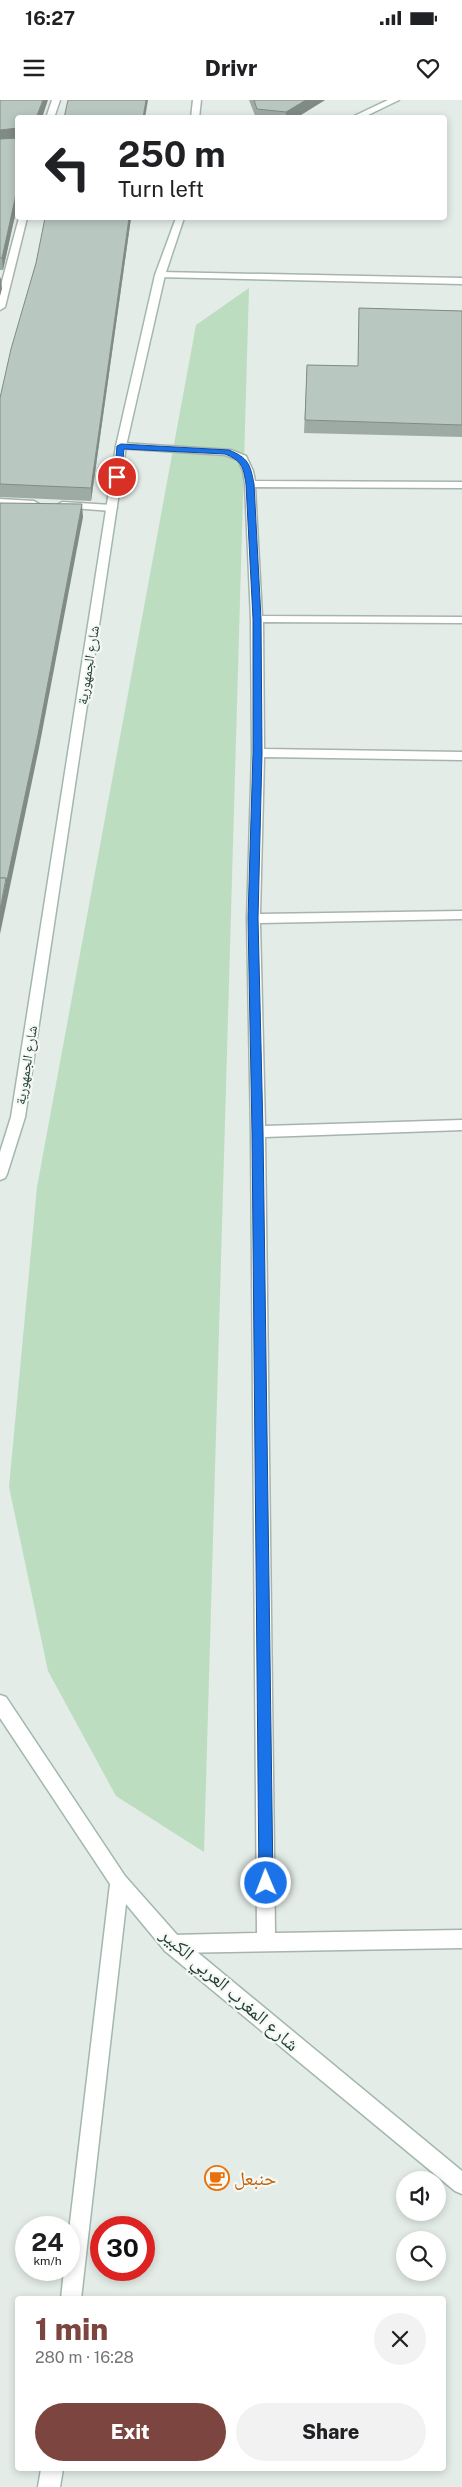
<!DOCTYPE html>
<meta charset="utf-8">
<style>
body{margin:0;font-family:"Public Sans","Noto Naskh Arabic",sans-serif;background:#f2f2f2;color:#202124;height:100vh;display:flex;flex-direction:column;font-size:19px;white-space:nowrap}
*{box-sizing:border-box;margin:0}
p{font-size:16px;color:#757577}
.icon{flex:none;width:28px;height:28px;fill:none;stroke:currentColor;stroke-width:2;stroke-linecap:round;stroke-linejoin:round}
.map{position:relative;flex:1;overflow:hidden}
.drawer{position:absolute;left:15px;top:2196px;width:431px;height:175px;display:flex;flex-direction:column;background:#fff;border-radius:5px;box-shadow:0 2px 8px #0003}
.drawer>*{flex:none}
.banner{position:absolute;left:15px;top:15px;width:432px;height:105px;border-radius:5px;box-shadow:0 2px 8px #0003;background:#fff;color:#202124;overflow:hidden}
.tools{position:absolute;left:396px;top:2071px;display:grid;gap:10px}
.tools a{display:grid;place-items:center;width:50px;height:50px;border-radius:50%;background:#fff;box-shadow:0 2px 8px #0003;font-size:25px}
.speed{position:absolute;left:15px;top:2116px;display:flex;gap:10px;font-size:25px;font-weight:700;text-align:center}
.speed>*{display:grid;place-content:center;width:65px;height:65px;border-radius:50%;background:#fff;box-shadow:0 2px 8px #0003;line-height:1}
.speed small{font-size:12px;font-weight:400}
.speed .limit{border:8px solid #d22;background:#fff;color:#111}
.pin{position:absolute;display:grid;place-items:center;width:42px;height:42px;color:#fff;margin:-21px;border:2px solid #fff;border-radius:50%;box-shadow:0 1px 5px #0007}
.me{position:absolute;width:55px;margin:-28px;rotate:359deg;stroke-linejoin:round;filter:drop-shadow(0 0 4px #0008)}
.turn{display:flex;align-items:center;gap:18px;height:105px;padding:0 20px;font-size:22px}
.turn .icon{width:65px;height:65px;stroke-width:2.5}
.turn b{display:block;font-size:35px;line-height:42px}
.round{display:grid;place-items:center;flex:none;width:52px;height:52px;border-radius:26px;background:#f2f2f2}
.overview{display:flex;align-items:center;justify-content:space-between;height:85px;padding:0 20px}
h1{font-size:30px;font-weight:800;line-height:38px;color:#7d453f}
.button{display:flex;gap:10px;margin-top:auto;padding:10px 20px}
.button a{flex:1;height:58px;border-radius:30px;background:#7d453f;color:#fff;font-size:20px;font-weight:800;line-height:58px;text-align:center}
.button a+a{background:#f2f2f2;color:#202124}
.status{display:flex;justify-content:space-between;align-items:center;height:35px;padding:0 25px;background:#fff;direction:ltr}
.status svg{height:14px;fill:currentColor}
header{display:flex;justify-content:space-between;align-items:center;height:65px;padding:0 20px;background:#fff;font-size:22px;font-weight:800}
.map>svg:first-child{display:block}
</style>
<div class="status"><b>16:27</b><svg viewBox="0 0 49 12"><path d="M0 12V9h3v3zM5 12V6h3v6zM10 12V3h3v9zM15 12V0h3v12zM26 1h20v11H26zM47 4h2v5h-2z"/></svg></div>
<header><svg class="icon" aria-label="menu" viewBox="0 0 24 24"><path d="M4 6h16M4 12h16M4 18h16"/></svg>Drivr<svg class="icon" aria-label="heart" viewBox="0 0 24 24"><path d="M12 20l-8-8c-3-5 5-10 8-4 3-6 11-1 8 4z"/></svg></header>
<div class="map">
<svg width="462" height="2387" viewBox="0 0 462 2387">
<rect width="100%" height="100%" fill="#e3ece7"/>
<!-- green -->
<polygon fill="#bdddc1" points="249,188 204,1752 116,1696 48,1571 9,1387 37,1087 196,225"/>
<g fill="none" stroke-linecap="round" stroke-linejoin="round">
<defs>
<g id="street">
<polygon points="52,0 60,0 54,18 46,18"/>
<polygon points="193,0 201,0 199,18 191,18"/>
<polygon points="19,118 27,118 5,207 0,210 0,189"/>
<polygon points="160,172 462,178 462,184 157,177 157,173"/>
<polygon points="121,343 231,350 246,356 253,371 255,381 462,382 462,388 255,387 262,516 462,517 462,523 263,522 264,649 462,652 462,660 264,657 260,814 462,811 462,819 260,823 265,1026 462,1020 462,1030 265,1037 275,1833 462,1830 462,1848 172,1853 165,1851 163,1844 165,1837 172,1835 257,1833 251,1032 247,819 252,653 251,519 245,384 243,371 238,360 225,355 117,348 117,344"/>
<polygon points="0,399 34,401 39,404 34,407 0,405"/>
<polygon points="62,402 112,405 117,408 112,411 58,407 57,405"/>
</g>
<g id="secondary">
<polygon points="388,0 399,0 362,18 350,18"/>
<polygon points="176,118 184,118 165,175 126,346 25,1017 7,1074 5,1078 0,1080 0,1052 11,1017 116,346 155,175"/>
<polygon points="0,1595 6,1597 125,1776 179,1837 462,2071 462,2094 455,2091 165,1851 126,1804 81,2199 61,2199 64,2170 69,2170 69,2131 110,1784 0,1618"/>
<polygon points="41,2369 63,2369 60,2387 38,2387"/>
</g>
</defs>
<!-- street casing -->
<use href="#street" stroke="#a6b4ad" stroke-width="3"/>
<!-- secondary casing -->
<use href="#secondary" stroke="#a2b8ad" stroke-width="3"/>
<!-- street -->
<use href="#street" fill="#fff" fill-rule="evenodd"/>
<!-- secondary -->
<use href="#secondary" fill="#fff" fill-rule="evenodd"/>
</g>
<!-- wall -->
<g fill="#9eaba5">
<polygon points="0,0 18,18 18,102 16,111 3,170 0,170"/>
<polygon points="249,0 325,0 296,18 256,18"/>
<polygon points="131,118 91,401 0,397 0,298 36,163"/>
<polygon points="359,208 462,211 462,337 304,333 307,265 358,266"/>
</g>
<!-- shaded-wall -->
<g fill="#818b86">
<polygon points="43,0 48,0 42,18 36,18"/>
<polygon points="146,0 148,0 145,18 143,18"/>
<polygon points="306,0 325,0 296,18 286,18 286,12"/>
<polygon points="18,28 18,40 0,42 0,30"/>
<polygon points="18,82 18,102 16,111 3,170 2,158"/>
<polygon points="129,118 131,118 91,401 91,388"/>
<polygon points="1,177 2,189 0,196 0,179"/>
<polygon points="82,404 83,417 39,648 0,834 0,810"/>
</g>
<!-- building -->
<g fill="#b8c7c0" stroke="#818b86">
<polygon points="0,0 43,0 36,18 18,18 18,28 0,30"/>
<polygon points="68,0 146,0 143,18 64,18"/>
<polygon points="254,0 306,0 286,12 257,9"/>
<polygon points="18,38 18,82 15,99 2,158 0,158 0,39"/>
<polygon points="45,118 129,118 91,388 0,384 0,298 11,249 36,163"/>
<polygon points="359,208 462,211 462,325 305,320 307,265 358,266"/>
<polygon points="0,403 82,404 38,635 7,780 6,778 0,778"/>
<polygon points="0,778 6,778 0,810"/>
</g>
<!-- route -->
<path fill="#1a73e8" stroke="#114b97" d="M 121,344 L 229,350 C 248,358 250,363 254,384 L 261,519 L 262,653 L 258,818 L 263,1032 L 273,1783 L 271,1788 L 266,1790 L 261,1788 L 259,1783 L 252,1032 L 248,818 L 253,653 L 253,519 L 246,384 C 243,366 242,361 225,354 L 124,349 L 121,377 L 114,379 L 117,346 Z"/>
<!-- icons -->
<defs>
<symbol id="cafe-ring" viewBox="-11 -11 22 22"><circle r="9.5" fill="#f4f9f6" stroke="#e8710a" stroke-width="1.5"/><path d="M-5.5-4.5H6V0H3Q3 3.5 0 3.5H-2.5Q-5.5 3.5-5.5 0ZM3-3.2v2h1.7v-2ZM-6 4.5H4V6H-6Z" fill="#e8710a"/></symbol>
</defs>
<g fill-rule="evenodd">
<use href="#cafe-ring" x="203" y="2064" width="28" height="28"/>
</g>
<g text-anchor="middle" stroke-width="4.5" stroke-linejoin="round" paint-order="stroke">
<!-- far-street labels -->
<g font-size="14" fill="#233d33" stroke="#f4f9f6">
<text transform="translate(88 565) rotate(-81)" y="5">شارع الجمهورية</text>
<text transform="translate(26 965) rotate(-81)" y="5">شارع الجمهورية</text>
</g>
<!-- near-street labels -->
<g font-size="19" fill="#233d33" stroke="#f4f9f6">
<text transform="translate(230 1889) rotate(41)" y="7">شارع المغرب العربي الكبير</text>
</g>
<!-- near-food labels -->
<g font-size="19" fill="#c56008" stroke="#f4f9f6" text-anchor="start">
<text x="234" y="2085">حنبعل</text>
</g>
</g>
</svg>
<div class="tools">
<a><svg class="icon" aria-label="sound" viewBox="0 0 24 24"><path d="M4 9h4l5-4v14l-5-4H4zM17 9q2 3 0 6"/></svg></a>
<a><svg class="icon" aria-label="search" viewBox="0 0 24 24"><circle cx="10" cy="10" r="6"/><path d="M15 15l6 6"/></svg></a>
</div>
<div class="speed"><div>24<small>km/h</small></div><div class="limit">30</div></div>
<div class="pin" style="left:117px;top:377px;background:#d93025"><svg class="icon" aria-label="arrive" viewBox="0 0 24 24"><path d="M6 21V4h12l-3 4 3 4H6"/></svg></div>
<svg class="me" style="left:266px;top:1783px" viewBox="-20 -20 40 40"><circle r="17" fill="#1a73e8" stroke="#fff" stroke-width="3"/><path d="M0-11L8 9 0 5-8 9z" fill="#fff"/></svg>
<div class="banner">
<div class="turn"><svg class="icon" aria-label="left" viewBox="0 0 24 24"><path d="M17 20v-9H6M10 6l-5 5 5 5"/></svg><div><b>250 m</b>Turn left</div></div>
</div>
<section class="drawer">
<div class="overview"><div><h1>1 min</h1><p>280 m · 16:28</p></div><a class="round"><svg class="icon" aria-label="close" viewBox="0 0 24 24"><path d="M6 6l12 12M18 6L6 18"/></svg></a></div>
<div class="button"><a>Exit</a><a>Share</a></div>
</section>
</div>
